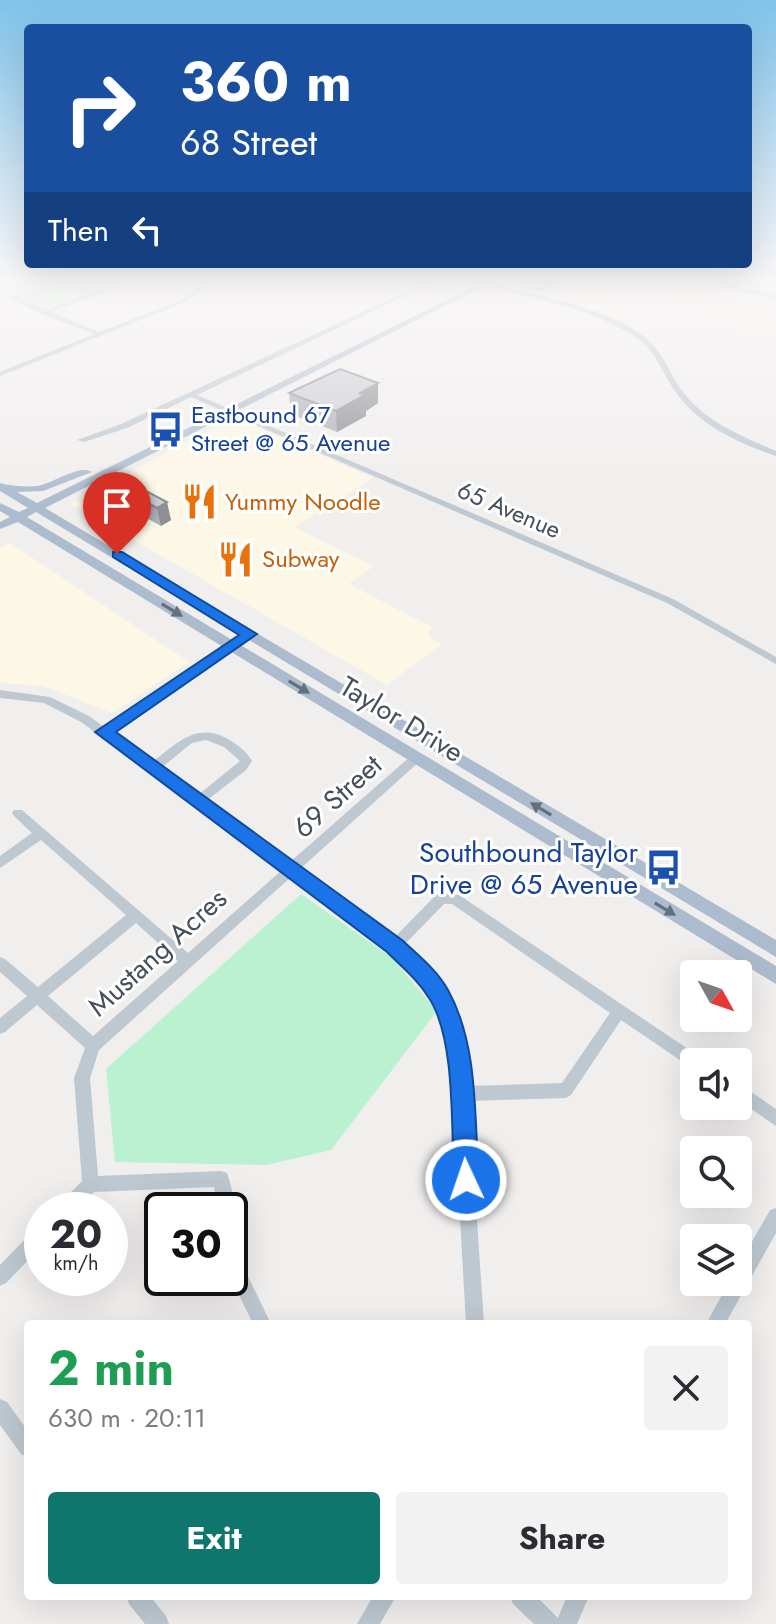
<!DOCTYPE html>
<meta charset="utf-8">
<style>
body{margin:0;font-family:Jost,sans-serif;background:#f2f2f3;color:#2b2b33;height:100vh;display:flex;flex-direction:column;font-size:30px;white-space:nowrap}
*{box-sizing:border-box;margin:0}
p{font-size:26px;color:#7c7c81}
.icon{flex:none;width:44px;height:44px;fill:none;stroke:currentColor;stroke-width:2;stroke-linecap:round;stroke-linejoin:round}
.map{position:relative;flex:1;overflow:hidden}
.details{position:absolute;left:24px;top:1320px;width:728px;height:280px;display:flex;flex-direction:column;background:#fff;border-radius:8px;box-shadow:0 8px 32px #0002}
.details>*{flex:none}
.banner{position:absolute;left:24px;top:24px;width:728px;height:244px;border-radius:8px;box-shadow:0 8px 32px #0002;background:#1a4fa0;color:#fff;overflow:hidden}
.needle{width:52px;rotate:130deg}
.tools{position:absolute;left:680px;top:960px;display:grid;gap:16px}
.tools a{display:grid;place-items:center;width:72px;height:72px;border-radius:8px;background:#fff;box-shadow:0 8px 32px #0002;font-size:40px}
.speed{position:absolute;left:24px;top:1192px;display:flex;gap:16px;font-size:40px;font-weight:700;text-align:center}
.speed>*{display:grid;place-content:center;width:104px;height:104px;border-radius:50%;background:#fff;box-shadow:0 8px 32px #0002;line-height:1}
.speed small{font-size:20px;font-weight:400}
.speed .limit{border:4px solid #111;border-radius:12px;background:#fff;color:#111}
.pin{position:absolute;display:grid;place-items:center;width:68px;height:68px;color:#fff;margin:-82px -34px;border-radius:50% 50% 50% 0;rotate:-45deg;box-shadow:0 0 8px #0007}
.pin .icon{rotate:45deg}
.me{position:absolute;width:88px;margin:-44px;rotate:357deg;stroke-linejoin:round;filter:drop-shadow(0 0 6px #0008)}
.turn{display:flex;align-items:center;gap:28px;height:168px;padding:0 24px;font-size:36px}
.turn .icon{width:104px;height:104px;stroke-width:2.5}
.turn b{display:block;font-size:56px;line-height:68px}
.then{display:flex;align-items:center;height:76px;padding:0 24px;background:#0003;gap:16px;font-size:30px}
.round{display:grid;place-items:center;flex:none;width:84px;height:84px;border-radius:8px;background:#f2f2f3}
.summary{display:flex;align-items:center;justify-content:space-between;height:136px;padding:0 24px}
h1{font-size:48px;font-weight:700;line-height:60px;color:#1e9e55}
.cta{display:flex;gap:16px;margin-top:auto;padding:16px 24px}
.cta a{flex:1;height:92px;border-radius:8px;background:#0f766e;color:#fff;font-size:32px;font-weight:700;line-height:92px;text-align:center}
.cta a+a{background:#f2f2f3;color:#2b2b33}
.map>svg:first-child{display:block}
</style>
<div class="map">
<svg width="776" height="1624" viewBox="0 0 776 1624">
<rect width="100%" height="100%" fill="#f1eeee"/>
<!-- commercial -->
<g fill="#fdf7e6">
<polygon points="515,278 655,278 752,302 776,314 776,333 748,336 728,319 652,298 658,293 635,287 609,301 633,307 619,316 502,284"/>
<polygon points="230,419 241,420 373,478 294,527 374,566 349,584 432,627 427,632 432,639 442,644 387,685 71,504"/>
<polygon points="10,543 189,662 112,713 43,686 0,683 0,548"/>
</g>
<!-- green -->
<g fill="#b9f1d1">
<polygon points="92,278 113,278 119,283 51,308 42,309 17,298"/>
<polygon points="301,894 391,957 437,1011 331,1150 266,1165 115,1162 106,1069"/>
</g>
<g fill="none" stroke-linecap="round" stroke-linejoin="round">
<!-- minor -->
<g fill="#bdc8d1" fill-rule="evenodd">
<polygon points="81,278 89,278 17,298 46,310 120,282 116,278 122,278 126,284 51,312 99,332 179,301 198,288 202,278 208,278 202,290 183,303 0,376 0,372 94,334 42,314 8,298"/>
<polygon points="436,278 443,278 197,395 673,599 776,657 776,664 667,603 191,397 127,428 84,442 77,440 121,424"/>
<path d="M 465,278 L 473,278 C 522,292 607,306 646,338 C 662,351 669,372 680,388 C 703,421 741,436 776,451 L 776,456 C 741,444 700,426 678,395 C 663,375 656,350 634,336 C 598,313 554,303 512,292 C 497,288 479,285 465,278 Z"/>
<path d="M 249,631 L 254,634 L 252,636 L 111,733 L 152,762 C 177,744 195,721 228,739 C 238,745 246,751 252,761 L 246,770 L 206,801 L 290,862 L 412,755 L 420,755 L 422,758 L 420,761 L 300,869 L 394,938 L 436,895 L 441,894 L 459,895 L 700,1057 L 702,1062 L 694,1062 L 694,1069 L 690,1067 L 621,1020 L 571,1095 L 566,1098 L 469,1101 L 484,1324 L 466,1324 L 450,1042 L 434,999 L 406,963 L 291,877 L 99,1050 L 90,1078 L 98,1176 L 221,1171 L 227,1173 C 231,1185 237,1205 232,1216 L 230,1217 L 230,1210 L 218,1210 L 214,1187 L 94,1192 L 77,1210 L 57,1210 L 59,1204 L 82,1181 L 74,1078 L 85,1048 L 37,1005 L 5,1032 L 0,1034 L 0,1018 L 27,996 L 0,972 L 0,957 L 5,959 L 38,987 L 126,915 L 41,840 L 0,868 L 0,856 L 32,833 L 14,816 L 12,813 L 14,810 L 22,810 L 188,953 L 282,870 L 81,722 L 44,703 L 0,698 L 0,690 L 50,697 L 89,716 L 104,727 ZM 206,740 L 224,747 L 240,761 L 198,795 L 161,768 L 192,743 ZM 444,904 L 452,904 L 610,1013 L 562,1083 L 467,1086 C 466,1072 467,1055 464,1041 C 456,1004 434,969 404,945 ZM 136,923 L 178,961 L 93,1036 L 48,996 Z"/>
<polygon points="738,1083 776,1109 776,1126 738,1100"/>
<polygon points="776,1208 776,1233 725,1324 706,1324 729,1282 738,1282 738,1266 770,1210"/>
<polygon points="42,1226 42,1246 6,1283 0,1286 0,1265 36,1228"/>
<polygon points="230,1226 236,1228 243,1266 271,1324 253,1324 230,1276"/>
<polygon points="0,1399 7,1402 28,1431 28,1457 21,1454 0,1425"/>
<polygon points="126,1596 150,1596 166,1616 169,1624 145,1624 129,1604"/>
<polygon points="373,1596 396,1596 380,1624 357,1624"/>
<polygon points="510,1596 536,1596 558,1618 567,1596 589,1596 577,1624 534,1624 513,1604"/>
</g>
<!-- major -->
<g fill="#acbcce" fill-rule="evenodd">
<path d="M 491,278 L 500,278 L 45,508 L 776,940 L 776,957 L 36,512 L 27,517 L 776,966 L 776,984 L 18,522 L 0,529 L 0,522 L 10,517 L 0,511 L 0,503 L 19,512 L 28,508 L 0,491 L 0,483 C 10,486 27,487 38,486 C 54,483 79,464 92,472 L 43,491 L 17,492 L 37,503 Z"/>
<polygon points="692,278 704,278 776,296 776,300"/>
</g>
</g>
<!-- wall -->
<g fill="#adafb6">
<polygon points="523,278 560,278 559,283 541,292 522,287"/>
<polygon points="378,383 378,403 366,411 366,416 337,432 291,414 289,393"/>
<polygon points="125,480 171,520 161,526 120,503 115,485"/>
</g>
<!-- shaded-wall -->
<g fill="#8d8f94">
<polygon points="552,278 560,278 559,283 541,292 542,283"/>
<polygon points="378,383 378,403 366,411 366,416 337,432 336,411 360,393"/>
<polygon points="167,502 171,520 161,526 157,508"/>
</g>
<!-- building -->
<g fill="#c9ccd4" stroke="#8d8f94" stroke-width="2">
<polygon points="524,278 552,278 542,283"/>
<polygon points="340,369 378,383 360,393 365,395 336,411 289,393"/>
<polygon points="125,480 167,502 157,508 115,485"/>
</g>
<!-- one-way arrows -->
<defs><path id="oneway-solid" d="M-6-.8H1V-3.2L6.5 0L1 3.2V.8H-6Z" transform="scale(2)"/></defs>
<g fill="#64707e">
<use href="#oneway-solid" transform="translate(172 610) rotate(31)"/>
<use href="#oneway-solid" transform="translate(299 687) rotate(31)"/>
<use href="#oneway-solid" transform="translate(541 809) rotate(-149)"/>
<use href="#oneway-solid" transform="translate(665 909) rotate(31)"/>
</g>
<!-- sky -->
<linearGradient id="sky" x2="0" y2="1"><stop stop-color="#80c2eb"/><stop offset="0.55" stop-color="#f9f7f7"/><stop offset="1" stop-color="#f9f7f7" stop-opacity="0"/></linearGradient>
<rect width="776" height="505" fill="url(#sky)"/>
<!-- route -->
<path fill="#1a73e8" stroke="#114b97" stroke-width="2" d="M 113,552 L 122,552 L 257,634 L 116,732 L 402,940 C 418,955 437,970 448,990 C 479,1046 474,1118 479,1180 L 475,1189 L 466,1192 L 458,1189 L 454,1180 C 451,1130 456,1039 429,998 C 418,980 402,967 387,952 L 95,732 L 239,635 L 113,557 Z"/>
<!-- icons -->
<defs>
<symbol id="bus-bare" viewBox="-9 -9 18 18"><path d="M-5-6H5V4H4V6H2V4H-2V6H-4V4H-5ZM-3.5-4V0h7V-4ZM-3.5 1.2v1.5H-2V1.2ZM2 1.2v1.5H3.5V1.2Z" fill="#1a4fb4" stroke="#fff" stroke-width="2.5" paint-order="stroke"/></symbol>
<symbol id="restaurant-bare" viewBox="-9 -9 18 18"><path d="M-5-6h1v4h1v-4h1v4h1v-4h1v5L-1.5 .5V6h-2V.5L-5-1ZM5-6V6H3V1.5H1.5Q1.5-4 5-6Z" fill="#e8710a" stroke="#fff" stroke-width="2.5" paint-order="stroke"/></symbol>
</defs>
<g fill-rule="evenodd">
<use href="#bus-bare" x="140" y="404" width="51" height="51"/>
<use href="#restaurant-bare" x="174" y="476" width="51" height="51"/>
<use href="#restaurant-bare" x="210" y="534" width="51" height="51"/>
<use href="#bus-bare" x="638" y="842" width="51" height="51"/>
</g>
<g text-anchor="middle" stroke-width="6" stroke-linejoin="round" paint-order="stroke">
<!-- far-transit labels -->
<g font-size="24" fill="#164399" stroke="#fff" text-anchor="start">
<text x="191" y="423">Eastbound 67<tspan x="191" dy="28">Street @ 65 Avenue</tspan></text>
</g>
<!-- far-food labels -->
<g font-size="24" fill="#c56008" stroke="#fff" text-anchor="start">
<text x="225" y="510">Yummy Noodle</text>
<text x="262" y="567">Subway</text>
</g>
<!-- far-street labels -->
<g font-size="24" fill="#45505c" stroke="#fff">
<text transform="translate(509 510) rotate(23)" y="8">65 Avenue</text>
</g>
<!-- street labels -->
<g font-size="28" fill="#45505c" stroke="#fff">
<text transform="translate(402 719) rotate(31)" y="10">Taylor Drive</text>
<text transform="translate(337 796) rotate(-42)" y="10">69 Street</text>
<text transform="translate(157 952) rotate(-42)" y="10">Mustang Acres</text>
</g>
<!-- transit labels -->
<g font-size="28" fill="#164399" stroke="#fff" text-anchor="end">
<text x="638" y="862">Southbound Taylor<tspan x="638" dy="32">Drive @ 65 Avenue</tspan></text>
</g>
</g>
</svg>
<div class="tools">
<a><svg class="needle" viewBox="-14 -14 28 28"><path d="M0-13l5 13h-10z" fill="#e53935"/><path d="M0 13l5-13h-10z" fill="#7c7c81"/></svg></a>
<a><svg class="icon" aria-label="sound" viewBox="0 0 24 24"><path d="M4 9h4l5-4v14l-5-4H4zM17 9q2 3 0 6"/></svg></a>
<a><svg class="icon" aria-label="search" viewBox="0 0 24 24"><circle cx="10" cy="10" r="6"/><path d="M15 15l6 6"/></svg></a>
<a><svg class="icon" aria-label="layers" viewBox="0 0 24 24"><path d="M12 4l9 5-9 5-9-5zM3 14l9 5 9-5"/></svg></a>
</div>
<div class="speed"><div>20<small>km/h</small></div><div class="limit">30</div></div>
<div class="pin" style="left:117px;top:554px;background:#d93025"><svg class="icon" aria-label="arrive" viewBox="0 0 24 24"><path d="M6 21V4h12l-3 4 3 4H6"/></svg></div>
<svg class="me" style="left:466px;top:1180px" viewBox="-20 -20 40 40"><circle r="17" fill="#1a73e8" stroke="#fff" stroke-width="3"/><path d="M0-11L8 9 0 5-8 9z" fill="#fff"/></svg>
<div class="banner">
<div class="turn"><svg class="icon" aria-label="right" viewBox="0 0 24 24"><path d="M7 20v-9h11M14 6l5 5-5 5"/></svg><div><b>360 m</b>68 Street</div></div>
<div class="then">Then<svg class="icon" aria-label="left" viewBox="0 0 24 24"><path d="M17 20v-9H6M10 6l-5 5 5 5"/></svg></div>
</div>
<section class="details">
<div class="summary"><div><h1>2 min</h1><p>630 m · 20:11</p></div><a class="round"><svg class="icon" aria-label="close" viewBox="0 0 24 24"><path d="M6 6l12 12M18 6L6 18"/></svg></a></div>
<div class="cta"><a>Exit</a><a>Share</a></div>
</section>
</div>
